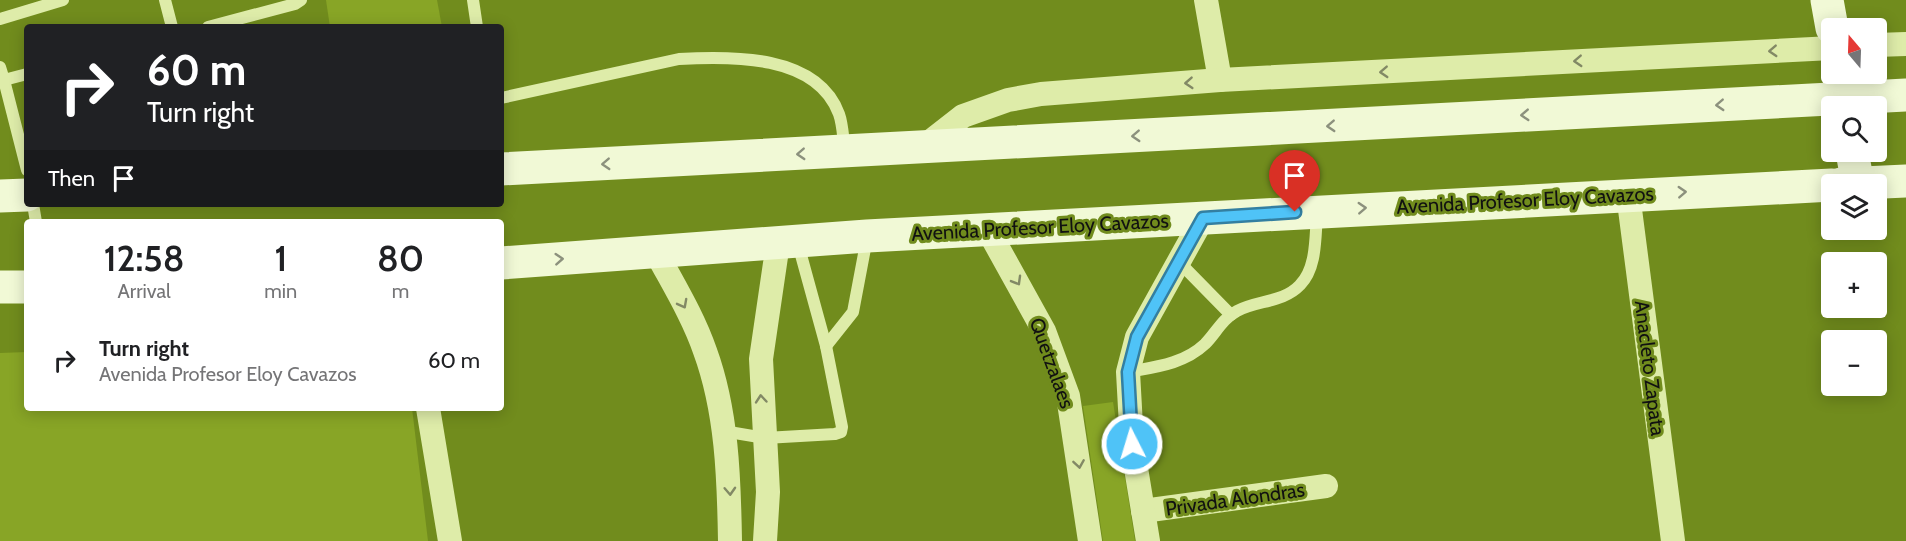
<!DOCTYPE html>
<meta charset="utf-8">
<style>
body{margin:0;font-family:Cabin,sans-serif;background:#f6f6f6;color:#202124;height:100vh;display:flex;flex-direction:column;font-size:22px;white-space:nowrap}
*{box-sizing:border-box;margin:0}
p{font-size:20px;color:#757577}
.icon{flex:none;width:33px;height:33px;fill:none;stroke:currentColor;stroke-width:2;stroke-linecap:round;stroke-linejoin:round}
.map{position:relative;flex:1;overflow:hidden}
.details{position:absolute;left:24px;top:219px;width:480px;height:192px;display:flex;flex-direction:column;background:#fff;border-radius:6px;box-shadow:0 3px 15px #0003}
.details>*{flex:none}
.hud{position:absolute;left:24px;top:24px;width:480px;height:183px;border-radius:6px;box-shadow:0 3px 15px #0003;background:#202124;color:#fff;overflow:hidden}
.needle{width:39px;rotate:341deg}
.buttons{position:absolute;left:1821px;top:18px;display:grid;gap:12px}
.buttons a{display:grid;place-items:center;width:66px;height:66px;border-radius:6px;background:#fff;box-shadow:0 3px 15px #0003;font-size:30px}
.pin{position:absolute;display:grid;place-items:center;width:51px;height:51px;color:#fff;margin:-62px -26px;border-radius:50% 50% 50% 0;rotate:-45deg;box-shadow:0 0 6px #0007}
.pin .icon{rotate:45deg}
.me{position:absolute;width:66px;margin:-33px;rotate:355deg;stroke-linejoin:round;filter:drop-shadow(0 0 4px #0008)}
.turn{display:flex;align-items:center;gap:21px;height:126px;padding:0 24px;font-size:27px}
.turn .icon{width:78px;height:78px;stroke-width:2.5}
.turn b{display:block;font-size:42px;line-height:51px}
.then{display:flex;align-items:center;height:57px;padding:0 24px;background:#0003;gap:12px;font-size:22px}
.eta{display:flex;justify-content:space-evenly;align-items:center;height:102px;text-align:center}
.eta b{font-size:36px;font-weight:600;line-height:42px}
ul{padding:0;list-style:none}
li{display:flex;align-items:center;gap:18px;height:78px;padding:0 24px}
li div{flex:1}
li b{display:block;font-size:22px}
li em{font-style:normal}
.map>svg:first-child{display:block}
</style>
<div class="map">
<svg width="1906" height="541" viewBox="0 0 1906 541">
<rect width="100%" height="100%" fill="#718c1d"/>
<!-- green -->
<g fill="#88a526">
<polygon points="326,0 437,0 442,27 330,27"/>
<polygon points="27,352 27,408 412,408 428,541 0,541 0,353"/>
<polygon points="1113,402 1135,541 1103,541 1083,406"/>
</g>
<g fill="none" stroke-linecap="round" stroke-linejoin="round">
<!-- lane -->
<g stroke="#deeca9" stroke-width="12">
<polyline points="165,0 172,27"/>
<polyline points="473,0 477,27"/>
<polyline points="0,19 63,0"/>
<polyline points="208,27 295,4 301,0"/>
<polyline points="0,67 4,80 0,82"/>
<polyline points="27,74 4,80 27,170"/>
<path d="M 501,98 L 679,59 C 731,56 817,54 839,114 C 843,125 843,139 845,151"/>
<polyline points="33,204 36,222"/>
<polyline points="1180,263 1231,315"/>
<polyline points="826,346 853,312 867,238"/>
<path d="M 1128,372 C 1155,367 1184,364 1205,344 C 1216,333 1222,319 1237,311 C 1257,300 1283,303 1300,285 C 1317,268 1315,237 1317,215"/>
<polyline points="723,431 765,438 835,434 841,432 842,427 826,346 798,244"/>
</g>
<!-- street -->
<g stroke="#deeca9" stroke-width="24">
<polyline points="1206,0 1220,80"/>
<polyline points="1876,45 1906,44"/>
<polyline points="922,148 963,116 1008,100 1041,94 1220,80 1832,48"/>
<polyline points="1628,194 1673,541"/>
<polyline points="988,230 1044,331 1068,396 1090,541"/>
<path d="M 656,252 C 673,284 693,316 705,351 C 727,411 729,478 730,541"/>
<polyline points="428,408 450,541"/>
<polyline points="1143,511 1326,486"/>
<polyline points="765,541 768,492 761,359 778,243"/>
<polyline points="1148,541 1132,444 1128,372 1137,337 1203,218"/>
</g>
<!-- secondary -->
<g stroke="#f1f9d6" stroke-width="33">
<polyline points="1827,0 1832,28"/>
<polyline points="1852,152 1858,184"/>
<polyline points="501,169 1906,95"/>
<polyline points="1841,184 1906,181"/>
<polyline points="0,196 27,195"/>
<polyline points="501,263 867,236 1832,185"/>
<polyline points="0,287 27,287"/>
</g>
</g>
<!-- one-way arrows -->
<defs><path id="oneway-chevron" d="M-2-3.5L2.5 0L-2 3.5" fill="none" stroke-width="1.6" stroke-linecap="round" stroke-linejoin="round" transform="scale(1.5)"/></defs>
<g stroke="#828965">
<use href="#oneway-chevron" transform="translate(1773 51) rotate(177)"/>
<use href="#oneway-chevron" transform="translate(1578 61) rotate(177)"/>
<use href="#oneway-chevron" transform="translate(1384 72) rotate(177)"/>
<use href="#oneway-chevron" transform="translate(1189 83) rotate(176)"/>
<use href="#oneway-chevron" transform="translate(1017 281) rotate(60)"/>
<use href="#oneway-chevron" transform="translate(683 304) rotate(62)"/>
<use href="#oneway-chevron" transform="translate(761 399) rotate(-95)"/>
<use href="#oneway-chevron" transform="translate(1079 464) rotate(81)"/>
<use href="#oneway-chevron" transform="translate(730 491) rotate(87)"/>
</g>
<g stroke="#8c917d">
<use href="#oneway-chevron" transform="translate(1720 105) rotate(177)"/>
<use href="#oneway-chevron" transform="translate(1525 115) rotate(177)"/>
<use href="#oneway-chevron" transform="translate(1331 126) rotate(177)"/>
<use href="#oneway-chevron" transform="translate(1136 136) rotate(177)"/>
<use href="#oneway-chevron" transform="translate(801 154) rotate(177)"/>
<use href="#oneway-chevron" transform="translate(606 164) rotate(177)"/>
<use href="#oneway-chevron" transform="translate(1682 192) rotate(-3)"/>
<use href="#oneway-chevron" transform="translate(1362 208) rotate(-3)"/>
<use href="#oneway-chevron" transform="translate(559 259) rotate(-4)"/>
</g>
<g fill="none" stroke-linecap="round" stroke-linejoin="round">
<defs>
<polyline id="route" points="1132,444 1128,372 1137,337 1203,218 1295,212"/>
</defs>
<!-- route casing -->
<use href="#route" stroke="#337fa1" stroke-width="15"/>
<!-- route -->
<use href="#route" stroke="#4fc3f7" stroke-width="10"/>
</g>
<g text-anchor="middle" stroke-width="6" stroke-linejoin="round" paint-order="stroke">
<!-- street labels -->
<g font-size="20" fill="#111" stroke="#718c1d">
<text transform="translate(1525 200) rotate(-3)" y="7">Avenida Profesor Eloy Cavazos</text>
<text transform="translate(1040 227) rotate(-3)" y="7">Avenida Profesor Eloy Cavazos</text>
<text transform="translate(1052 363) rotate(70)" y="7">Quetzalaes</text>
<text transform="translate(1650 368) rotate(83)" y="7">Anacleto Zapata</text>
<text transform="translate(1235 499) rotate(-8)" y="7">Privada Alondras</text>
</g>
</g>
</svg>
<div class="buttons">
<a><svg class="needle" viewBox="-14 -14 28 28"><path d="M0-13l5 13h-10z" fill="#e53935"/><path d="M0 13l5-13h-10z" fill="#757577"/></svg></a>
<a><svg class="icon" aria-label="search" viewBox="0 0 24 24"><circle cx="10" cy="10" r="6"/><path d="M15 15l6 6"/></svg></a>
<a><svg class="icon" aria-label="layers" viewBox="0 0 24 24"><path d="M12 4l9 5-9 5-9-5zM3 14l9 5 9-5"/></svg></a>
<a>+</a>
<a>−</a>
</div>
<div class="pin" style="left:1295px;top:212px;background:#d93025"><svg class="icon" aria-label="arrive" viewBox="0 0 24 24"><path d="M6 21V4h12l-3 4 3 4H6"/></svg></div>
<svg class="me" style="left:1132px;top:444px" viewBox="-20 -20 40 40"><circle r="17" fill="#4fc3f7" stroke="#fff" stroke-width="3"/><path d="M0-11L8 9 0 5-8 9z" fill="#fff"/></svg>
<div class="hud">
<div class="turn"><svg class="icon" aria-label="right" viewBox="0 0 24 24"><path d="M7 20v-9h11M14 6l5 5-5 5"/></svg><div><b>60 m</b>Turn right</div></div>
<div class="then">Then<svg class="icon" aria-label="arrive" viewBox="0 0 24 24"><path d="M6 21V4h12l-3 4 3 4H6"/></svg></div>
</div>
<section class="details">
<div class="eta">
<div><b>12:58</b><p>Arrival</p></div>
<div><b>1</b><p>min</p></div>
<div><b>80</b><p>m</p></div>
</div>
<ul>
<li><svg class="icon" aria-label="right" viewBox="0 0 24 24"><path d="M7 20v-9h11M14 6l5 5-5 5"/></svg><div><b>Turn right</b><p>Avenida Profesor Eloy Cavazos</p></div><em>60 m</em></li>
</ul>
</section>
</div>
